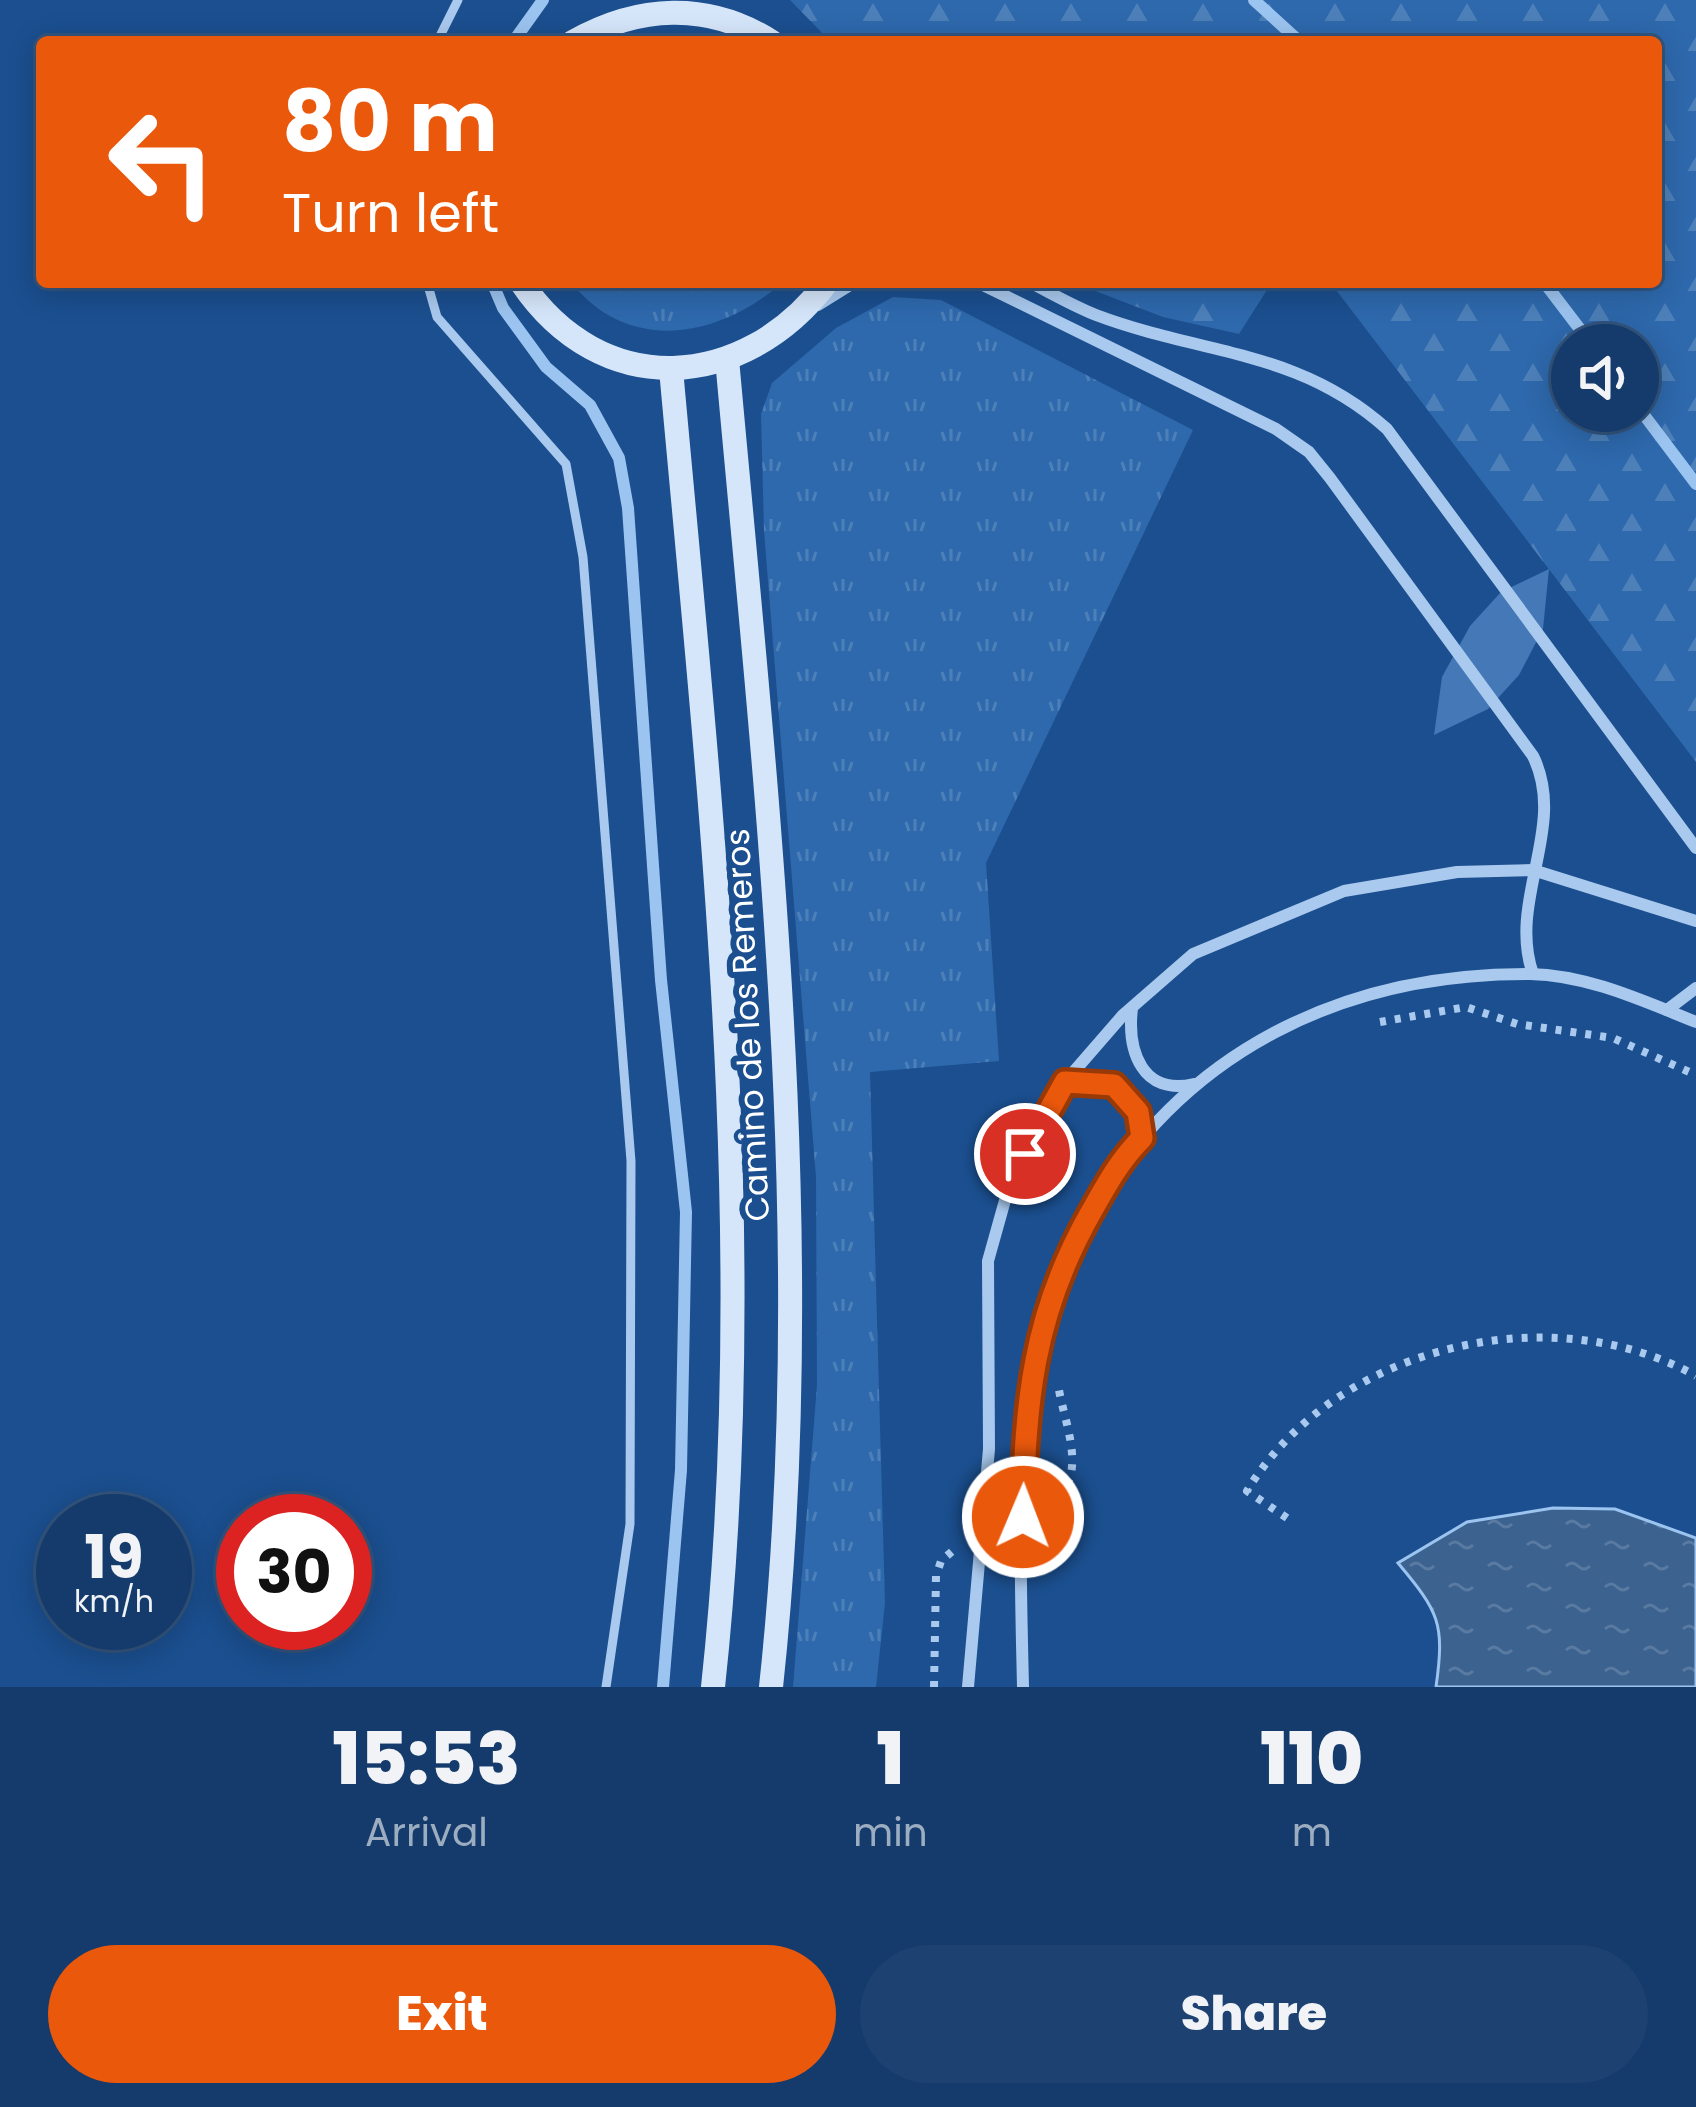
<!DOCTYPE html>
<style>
body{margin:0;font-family:Poppins,sans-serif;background:#1d4271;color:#f1f3f6;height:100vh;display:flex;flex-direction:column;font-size:45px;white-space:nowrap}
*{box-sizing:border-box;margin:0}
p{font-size:39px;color:#9dadc1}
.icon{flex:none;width:66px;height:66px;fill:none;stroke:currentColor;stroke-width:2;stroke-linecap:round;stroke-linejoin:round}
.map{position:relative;height:1687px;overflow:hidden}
.panel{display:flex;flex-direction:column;background:#143b6b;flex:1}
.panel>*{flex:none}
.top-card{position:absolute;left:36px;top:36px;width:1626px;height:252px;border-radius:12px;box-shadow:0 6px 30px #0003,0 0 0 3px #33557e;background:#ea580c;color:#fff;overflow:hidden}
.fabs{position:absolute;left:1551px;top:324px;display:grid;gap:24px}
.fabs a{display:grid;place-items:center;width:108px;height:108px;border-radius:50%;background:#143b6b;box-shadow:0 6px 30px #0003,0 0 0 3px #33557e;font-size:60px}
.speed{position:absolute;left:36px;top:1494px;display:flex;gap:24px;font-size:60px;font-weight:700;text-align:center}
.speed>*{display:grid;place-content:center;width:156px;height:156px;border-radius:50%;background:#143b6b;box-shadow:0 6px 30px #0003,0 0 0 3px #33557e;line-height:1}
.speed small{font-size:30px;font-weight:400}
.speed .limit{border:18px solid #d22;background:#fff;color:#111}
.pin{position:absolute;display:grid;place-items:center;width:102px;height:102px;color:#fff;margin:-51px;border:6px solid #fff;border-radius:50%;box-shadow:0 3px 12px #0007}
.me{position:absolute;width:132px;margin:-66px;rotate:1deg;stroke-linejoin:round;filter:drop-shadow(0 0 9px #0008)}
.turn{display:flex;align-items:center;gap:42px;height:252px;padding:0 48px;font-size:54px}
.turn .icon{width:156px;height:156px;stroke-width:2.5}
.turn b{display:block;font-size:84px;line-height:102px}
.eta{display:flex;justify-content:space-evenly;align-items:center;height:204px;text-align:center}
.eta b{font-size:72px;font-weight:800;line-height:84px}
.primary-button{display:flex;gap:24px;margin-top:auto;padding:24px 48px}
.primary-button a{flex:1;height:138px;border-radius:72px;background:#ea580c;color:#fff;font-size:48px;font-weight:800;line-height:138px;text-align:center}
.primary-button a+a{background:#1d4271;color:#f1f3f6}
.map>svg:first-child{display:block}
</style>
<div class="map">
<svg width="1696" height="1687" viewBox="0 0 1696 1687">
<defs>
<pattern id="grass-tufts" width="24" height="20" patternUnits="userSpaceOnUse" patternTransform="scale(3)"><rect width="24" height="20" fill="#2e69ad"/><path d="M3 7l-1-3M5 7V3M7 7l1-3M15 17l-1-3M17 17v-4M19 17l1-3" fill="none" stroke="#4d80b9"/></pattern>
<pattern id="forest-firs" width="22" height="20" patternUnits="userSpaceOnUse" patternTransform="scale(3)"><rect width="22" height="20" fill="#2e69ad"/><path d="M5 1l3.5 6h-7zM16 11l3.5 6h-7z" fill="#4d80b9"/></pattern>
<pattern id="water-ripples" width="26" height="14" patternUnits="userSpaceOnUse" patternTransform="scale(3)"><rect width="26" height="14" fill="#3c6290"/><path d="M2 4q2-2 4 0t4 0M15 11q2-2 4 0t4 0" fill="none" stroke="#597aa1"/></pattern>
</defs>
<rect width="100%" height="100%" fill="#1b4f8f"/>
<!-- grass -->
<g fill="url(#grass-tufts)">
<path d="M 571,282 L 783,282 C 721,337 629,356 571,282 Z"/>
<polygon points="893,297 941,300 1193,430 986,863 999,1061 870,1072 885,1603 876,1687 793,1687 817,1385 816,1177 764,531 761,414 772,383 836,328"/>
</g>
<!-- forest -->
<g fill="url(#forest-firs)" fill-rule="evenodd">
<path d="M 790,0 L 1696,0 L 1696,762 L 1330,282 L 1656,282 L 1656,42 L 831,42 ZM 1572,345 L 1638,345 L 1638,411 L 1572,411 Z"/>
<polygon points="1072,282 1272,282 1239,334 1163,317"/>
</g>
<!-- water -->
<path fill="url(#water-ripples)" stroke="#9cc4f0" stroke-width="3" d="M 1553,1508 L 1615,1509 L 1696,1538 L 1696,1687 L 1436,1687 C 1445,1623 1439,1612 1398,1563 L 1467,1522 Z"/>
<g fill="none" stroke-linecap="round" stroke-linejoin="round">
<!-- stream -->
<g stroke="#9cc4f0" stroke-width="12">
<polyline points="1254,0 1300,42"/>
<polyline points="513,42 543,0"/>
<polyline points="492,282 503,308 546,367 590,405 619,458 628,508 661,980 686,1212 681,1470 663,1687"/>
<polyline points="1544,282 1592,345"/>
<polyline points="1638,407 1696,484"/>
</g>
</g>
<!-- building -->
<polygon fill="#4478b7" points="1549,569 1543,629 1519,675 1488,709 1434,735 1442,677 1470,626 1501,592"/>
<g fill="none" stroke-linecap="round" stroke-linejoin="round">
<!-- path -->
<g stroke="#a9c9ee" stroke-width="8" stroke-dasharray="6 9" stroke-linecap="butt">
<polyline points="1380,1022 1466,1007 1517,1024 1613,1038 1696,1075"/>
<path d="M 1046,1505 C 1091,1482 1066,1429 1059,1390"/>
<path d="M 1287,1518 L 1247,1491 C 1334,1346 1551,1295 1696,1376"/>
<polyline points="934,1687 936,1576 941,1561 957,1547"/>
</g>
<!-- lane -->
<g stroke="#a9c9ee" stroke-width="9">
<polyline points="437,42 458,0"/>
<polyline points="427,282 437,317 566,464 583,557 631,1161 630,1524 606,1687"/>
</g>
<!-- street -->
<g stroke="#a9c9ee" stroke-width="12">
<path d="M 977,282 L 1276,429 L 1309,452 L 1330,478 L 1533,756 C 1568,827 1507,900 1533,974"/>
<path d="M 1029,282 C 1051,293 1073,306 1096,315 C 1202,355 1298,349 1387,429 L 1696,848"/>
<polyline points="818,305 855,282"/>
<path d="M 1132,1008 C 1127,1051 1142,1096 1194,1084"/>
<polyline points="1667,1010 1696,988"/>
<polyline points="1065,1082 1093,1080 1130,1097 1142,1138"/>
<polyline points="968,1687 989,1449 988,1261 1009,1186 1057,1091 1123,1015 1193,954 1344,891 1457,872 1533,870 1696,921"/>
<path d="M 1023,1687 C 1020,1551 1014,1411 1055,1279 C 1062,1257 1078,1236 1089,1215 C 1182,1051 1343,973 1530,974 C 1588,975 1643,1001 1696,1022"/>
</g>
<!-- secondary -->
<g stroke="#d6e6fa" stroke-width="24">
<path d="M 573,42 C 638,5 708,1 772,42"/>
<path d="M 521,282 C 601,401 744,392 827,282"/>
<path d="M 727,359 C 767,801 819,1244 771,1687"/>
<path d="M 671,369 C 711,811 761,1243 713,1687"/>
</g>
</g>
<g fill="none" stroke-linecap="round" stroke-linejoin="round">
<defs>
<path id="route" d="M 1023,1517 C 1025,1403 1033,1315 1090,1214 C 1106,1186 1119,1161 1142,1138 L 1138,1112 L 1114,1085 L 1065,1082 L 1025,1154"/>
</defs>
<!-- route casing -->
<use href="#route" stroke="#983908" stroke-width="30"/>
<!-- route -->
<use href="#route" stroke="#ea580c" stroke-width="21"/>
</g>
<g text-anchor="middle" stroke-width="12" stroke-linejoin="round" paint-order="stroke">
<!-- street labels -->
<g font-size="33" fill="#fff" stroke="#1b4f8f">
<text transform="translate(747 1025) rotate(-93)" y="12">Camino de los Remeros</text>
</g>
</g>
</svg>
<div class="fabs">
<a><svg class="icon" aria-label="sound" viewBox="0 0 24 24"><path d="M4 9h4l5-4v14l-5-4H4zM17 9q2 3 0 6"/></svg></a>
</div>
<div class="speed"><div>19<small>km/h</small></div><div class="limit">30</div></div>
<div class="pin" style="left:1025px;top:1154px;background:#d93025"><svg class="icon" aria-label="arrive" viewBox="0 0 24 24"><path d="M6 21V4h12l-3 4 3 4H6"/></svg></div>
<svg class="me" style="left:1023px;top:1517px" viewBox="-20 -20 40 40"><circle r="17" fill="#ea580c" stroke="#fff" stroke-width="3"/><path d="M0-11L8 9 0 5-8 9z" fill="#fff"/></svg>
<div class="top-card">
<div class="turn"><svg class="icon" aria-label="left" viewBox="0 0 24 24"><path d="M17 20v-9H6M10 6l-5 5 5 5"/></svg><div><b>80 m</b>Turn left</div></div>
</div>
</div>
<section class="panel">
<div class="eta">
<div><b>15:53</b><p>Arrival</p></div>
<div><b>1</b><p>min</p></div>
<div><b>110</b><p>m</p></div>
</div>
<div class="primary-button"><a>Exit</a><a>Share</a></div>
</section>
